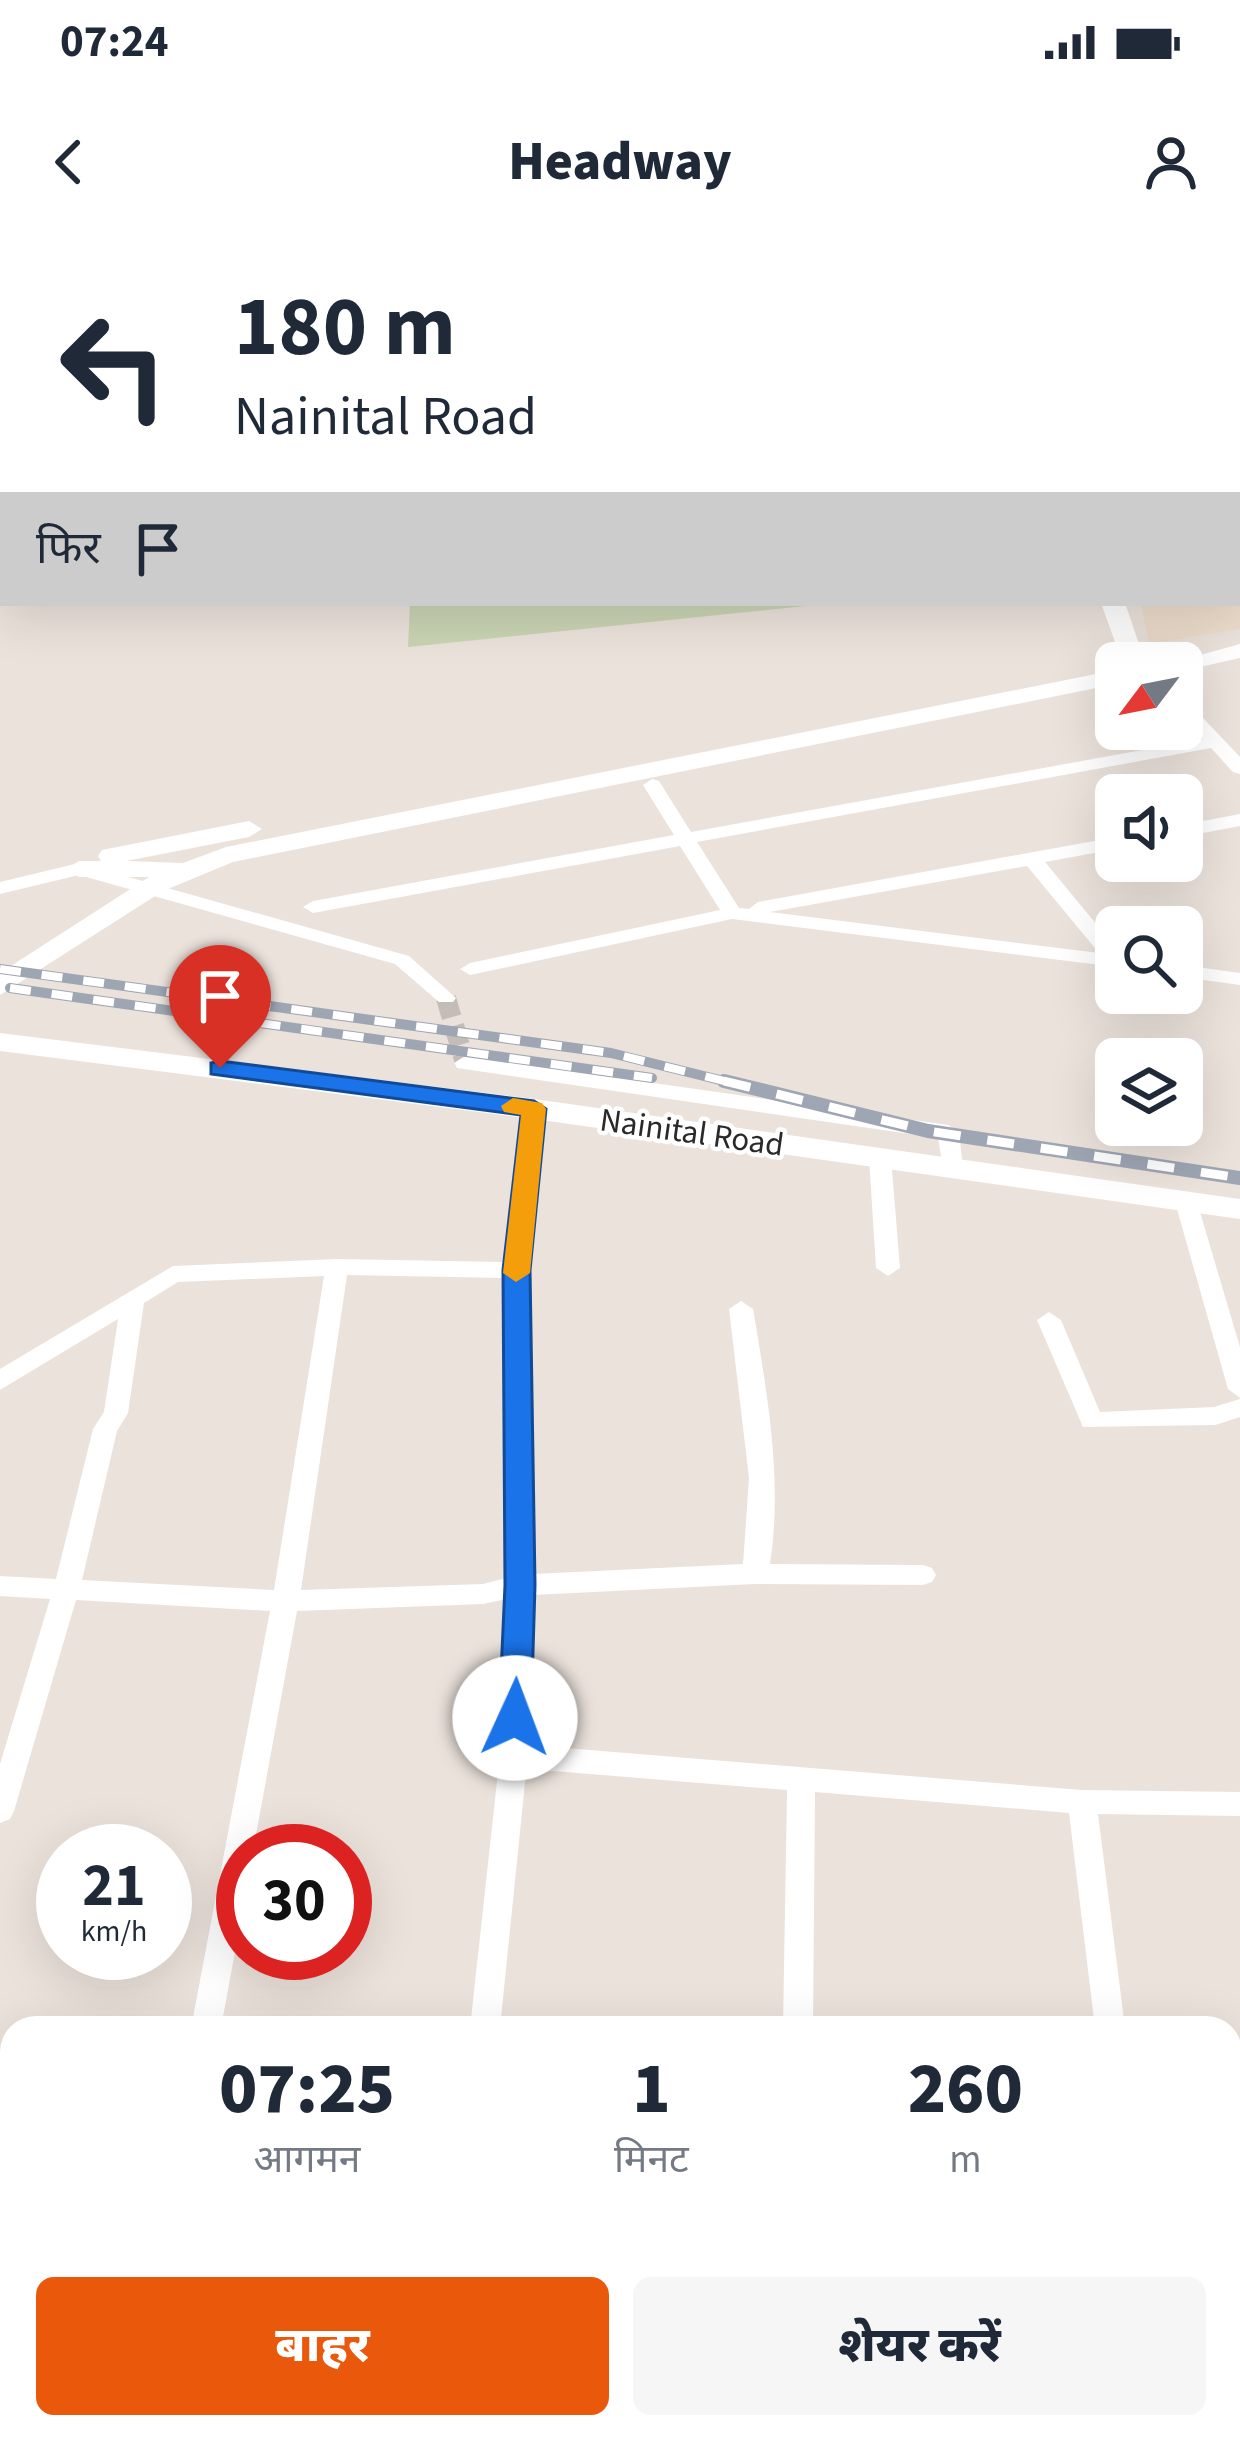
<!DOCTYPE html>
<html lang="hi">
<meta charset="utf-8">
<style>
body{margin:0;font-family:"Source Sans 3","Noto Sans Devanagari",sans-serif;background:#f6f6f7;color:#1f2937;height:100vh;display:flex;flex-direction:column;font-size:45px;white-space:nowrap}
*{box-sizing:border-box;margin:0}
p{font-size:39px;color:#747a83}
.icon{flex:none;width:66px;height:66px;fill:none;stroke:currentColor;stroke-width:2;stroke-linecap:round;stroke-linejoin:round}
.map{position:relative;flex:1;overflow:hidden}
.drawer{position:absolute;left:0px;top:1776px;width:1242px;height:423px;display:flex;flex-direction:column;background:#fff;border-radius:36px 36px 0 0;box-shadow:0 12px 48px #0002}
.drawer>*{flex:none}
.guide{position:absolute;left:0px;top:0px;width:1242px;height:366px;box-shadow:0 12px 48px #0002;background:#fff;color:#1f2937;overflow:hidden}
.needle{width:78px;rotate:238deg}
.fabs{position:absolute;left:1095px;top:402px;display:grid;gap:24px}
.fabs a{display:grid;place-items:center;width:108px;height:108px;border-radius:18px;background:#fff;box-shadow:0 12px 48px #0002;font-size:60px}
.speed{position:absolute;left:36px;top:1584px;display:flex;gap:24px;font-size:60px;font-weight:700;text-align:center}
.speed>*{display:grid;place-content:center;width:156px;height:156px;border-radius:50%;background:#fff;box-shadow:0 12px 48px #0002;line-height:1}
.speed small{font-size:30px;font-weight:400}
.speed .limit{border:18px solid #d22;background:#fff;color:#111}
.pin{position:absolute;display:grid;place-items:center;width:102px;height:102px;color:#fff;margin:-123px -51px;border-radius:50% 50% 50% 0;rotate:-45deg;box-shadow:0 0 12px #0007}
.pin .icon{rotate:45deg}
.me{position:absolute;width:132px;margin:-66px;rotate:2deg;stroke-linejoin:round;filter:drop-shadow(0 0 9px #0008)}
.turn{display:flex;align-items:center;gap:42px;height:252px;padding:0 36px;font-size:54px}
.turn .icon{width:156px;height:156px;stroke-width:2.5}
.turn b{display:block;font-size:84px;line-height:102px}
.then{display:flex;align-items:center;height:114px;padding:0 36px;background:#0003;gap:24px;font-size:45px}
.eta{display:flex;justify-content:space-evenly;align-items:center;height:204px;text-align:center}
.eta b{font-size:72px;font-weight:800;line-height:84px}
.primary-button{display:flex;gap:24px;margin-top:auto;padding:24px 36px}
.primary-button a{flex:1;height:138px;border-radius:18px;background:#ea580c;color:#fff;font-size:48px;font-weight:800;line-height:138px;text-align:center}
.primary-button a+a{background:#f6f6f7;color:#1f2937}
.status{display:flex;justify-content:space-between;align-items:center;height:84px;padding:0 60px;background:#fff;direction:ltr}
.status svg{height:33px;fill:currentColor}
header{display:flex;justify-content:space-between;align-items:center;height:156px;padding:0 36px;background:#fff;font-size:54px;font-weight:800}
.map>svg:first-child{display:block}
</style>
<div class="status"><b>07:24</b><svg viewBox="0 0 49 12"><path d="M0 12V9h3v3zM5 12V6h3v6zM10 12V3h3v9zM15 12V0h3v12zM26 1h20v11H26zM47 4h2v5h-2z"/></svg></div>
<header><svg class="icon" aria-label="back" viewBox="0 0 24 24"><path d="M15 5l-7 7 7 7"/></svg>Headway<svg class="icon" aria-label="person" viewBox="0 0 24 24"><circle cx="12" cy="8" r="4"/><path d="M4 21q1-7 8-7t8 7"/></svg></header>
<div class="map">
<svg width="1240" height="2198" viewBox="0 0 1240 2198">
<rect width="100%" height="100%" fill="#ebe2db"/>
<!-- education -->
<polygon fill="#ecdccb" points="1240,56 1240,389 1149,404 1141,363 1239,363"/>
<!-- cemetery -->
<polygon fill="#c9d4b3" points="410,363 834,363 408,407"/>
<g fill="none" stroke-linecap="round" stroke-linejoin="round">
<!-- street-tunnel -->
<polyline stroke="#c4bdb7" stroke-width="20" stroke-dasharray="20 9" stroke-linecap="butt" points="446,758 465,823"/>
<!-- lane -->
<g stroke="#fff" stroke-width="8">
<polyline points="247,0 255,3"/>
<polyline points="321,3 325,0"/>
</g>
<!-- street -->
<g fill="#fff" fill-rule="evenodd">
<polygon points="175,0 191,0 173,3"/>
<polygon points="855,0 869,0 870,3 856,3"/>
<polygon points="1240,0 1240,8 1239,8 1239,3 1233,3"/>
<polygon points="3,50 3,58 0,59 0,51"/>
<rect x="0" y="121" width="3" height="9"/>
<path d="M 1182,461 L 1188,462 L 1240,517 L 1240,534 L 1233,532 L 1211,508 L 697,602 L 739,668 L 749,669 L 758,662 L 1116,597 L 1116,609 L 1045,622 L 1116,708 L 1116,727 L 732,679 L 470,735 L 460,729 L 470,723 L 720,670 L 680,606 L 313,673 L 303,667 L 313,661 L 674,595 L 643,545 L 652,539 L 659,541 L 691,592 L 1203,499 L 1182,477 ZM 1027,626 L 1099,713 L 770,672 Z"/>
<polygon points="1240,574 1240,586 1182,597 1182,585"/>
<polygon points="79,623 409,716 456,758 453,762 439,762 395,724 79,635 0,654 0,642"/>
<polygon points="1182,725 1240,733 1240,745 1182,737"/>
<polygon points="465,816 948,885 959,892 963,928 960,933 944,933 938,898 457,828 454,823"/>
<path d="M 534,862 L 545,869 L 528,1030 L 533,1334 L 743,1324 L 749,1238 L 729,1069 L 741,1061 L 753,1069 C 767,1152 783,1240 770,1324 L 923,1325 L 932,1328 L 936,1335 L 932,1342 L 923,1345 L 755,1344 L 533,1355 L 528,1510 L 553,1507 L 1082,1550 L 1240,1552 L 1240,1576 L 1098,1574 L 1125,1788 L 1095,1788 L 1069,1573 L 815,1552 L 813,1788 L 783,1788 L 787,1550 L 553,1531 L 526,1533 L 500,1788 L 470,1788 L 499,1523 L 506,1359 L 483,1364 L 297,1371 L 253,1611 L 243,1611 L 243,1668 L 221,1788 L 191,1788 L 270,1371 L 76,1360 L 14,1571 L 10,1579 L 0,1583 L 0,1524 L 50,1359 L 0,1356 L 0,1336 L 56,1339 L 93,1189 L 104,1172 L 118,1079 L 0,1150 L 0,1129 L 173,1026 L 337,1019 L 505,1022 L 523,869 ZM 347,1035 L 504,1038 L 507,1338 L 483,1344 L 301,1350 ZM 324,1036 L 274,1350 L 82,1340 L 117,1191 L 128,1173 L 144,1063 L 178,1042 Z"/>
<polygon points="880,911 891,918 900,1028 888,1036 876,1028 869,918"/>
<polygon points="1186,954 1197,962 1240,1107 1240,1158 1228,1149 1175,962"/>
<polygon points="1049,1072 1061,1080 1100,1172 1214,1167 1240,1159 1240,1177 1215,1185 1083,1187 1037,1080"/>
<polygon points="1230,1807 1240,1809 1240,1837 1230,1835"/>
<rect x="0" y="1820" width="12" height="28"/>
<rect x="0" y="2070" width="12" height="34"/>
</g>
<!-- secondary -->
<g fill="#fff" fill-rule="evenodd">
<polygon points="57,0 81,0 83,3 59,3"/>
<rect x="1046" y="0" width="18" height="3"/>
<polygon points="1101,363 1125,363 1138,401 1156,423 1131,423 1115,402"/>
<polygon points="1240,404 1240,418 1182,431 1182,423 1171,423"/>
<polygon points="1116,430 1116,444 233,622 163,651 0,755 0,733 149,637 79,637 66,629 79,621 101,621 98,616 102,610 249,581 262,589 249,597 126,621 183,623 226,607"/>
<polygon points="0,793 534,859 1240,959 1240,979 534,879 0,811"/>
</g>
<defs>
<g id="rail-far1">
<polyline points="0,729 611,813 736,844"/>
<polyline points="10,748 652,838"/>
</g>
<polyline id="rail" points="724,841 928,891 1240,938"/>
</defs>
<!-- rail-far1 casing -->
<use href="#rail-far1" stroke="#9ea5b3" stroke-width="10"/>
<!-- rail casing -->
<use href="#rail" stroke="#9ea5b3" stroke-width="14"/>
<!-- rail-far1 -->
<use href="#rail-far1" stroke="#fff" stroke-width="8" stroke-dasharray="21" stroke-linecap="butt"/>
<!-- rail -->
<use href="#rail" stroke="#fff" stroke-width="9" stroke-dasharray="27" stroke-linecap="butt"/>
</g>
<!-- route -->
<polygon fill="#1a73e8" stroke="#114b97" stroke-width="3" points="220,821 534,861 546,869 530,1030 535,1345 531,1478 526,1487 515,1491 504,1487 499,1478 505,1345 503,1030 521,875 211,834 211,823"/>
<!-- slow -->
<polygon fill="#f59e0b" points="513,858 542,863 546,869 530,1033 516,1042 503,1033 521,875 504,872 501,866"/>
<g text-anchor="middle" stroke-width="9" stroke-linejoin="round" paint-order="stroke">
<!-- street labels -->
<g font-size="33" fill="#292929" stroke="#fff">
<text transform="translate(692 891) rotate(8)" y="12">Nainital Road</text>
</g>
</g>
</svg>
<div class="fabs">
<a><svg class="needle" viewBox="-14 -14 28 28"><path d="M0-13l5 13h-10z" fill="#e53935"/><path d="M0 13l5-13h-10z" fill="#747a83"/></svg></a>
<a><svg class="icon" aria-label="sound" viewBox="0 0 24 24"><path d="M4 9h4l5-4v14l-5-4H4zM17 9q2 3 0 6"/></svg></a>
<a><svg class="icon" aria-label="search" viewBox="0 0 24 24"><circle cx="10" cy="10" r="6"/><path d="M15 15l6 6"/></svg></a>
<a><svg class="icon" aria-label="layers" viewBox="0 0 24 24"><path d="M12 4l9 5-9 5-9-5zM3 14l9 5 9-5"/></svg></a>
</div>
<div class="speed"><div>21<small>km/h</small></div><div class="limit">30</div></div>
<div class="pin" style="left:220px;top:828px;background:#d93025"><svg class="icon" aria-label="arrive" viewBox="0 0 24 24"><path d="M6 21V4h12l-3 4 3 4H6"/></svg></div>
<svg class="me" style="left:515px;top:1478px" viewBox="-20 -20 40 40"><circle r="19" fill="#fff"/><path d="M0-13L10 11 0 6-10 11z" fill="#1a73e8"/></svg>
<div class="guide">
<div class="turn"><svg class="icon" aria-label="left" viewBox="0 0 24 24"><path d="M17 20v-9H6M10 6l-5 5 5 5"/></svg><div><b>180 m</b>Nainital Road</div></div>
<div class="then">फिर<svg class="icon" aria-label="arrive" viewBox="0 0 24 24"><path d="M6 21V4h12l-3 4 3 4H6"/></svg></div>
</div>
<section class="drawer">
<div class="eta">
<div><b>07:25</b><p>आगमन</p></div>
<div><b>1</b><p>मिनट</p></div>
<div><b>260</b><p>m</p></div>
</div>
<div class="primary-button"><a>बाहर</a><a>शेयर करें</a></div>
</section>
</div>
